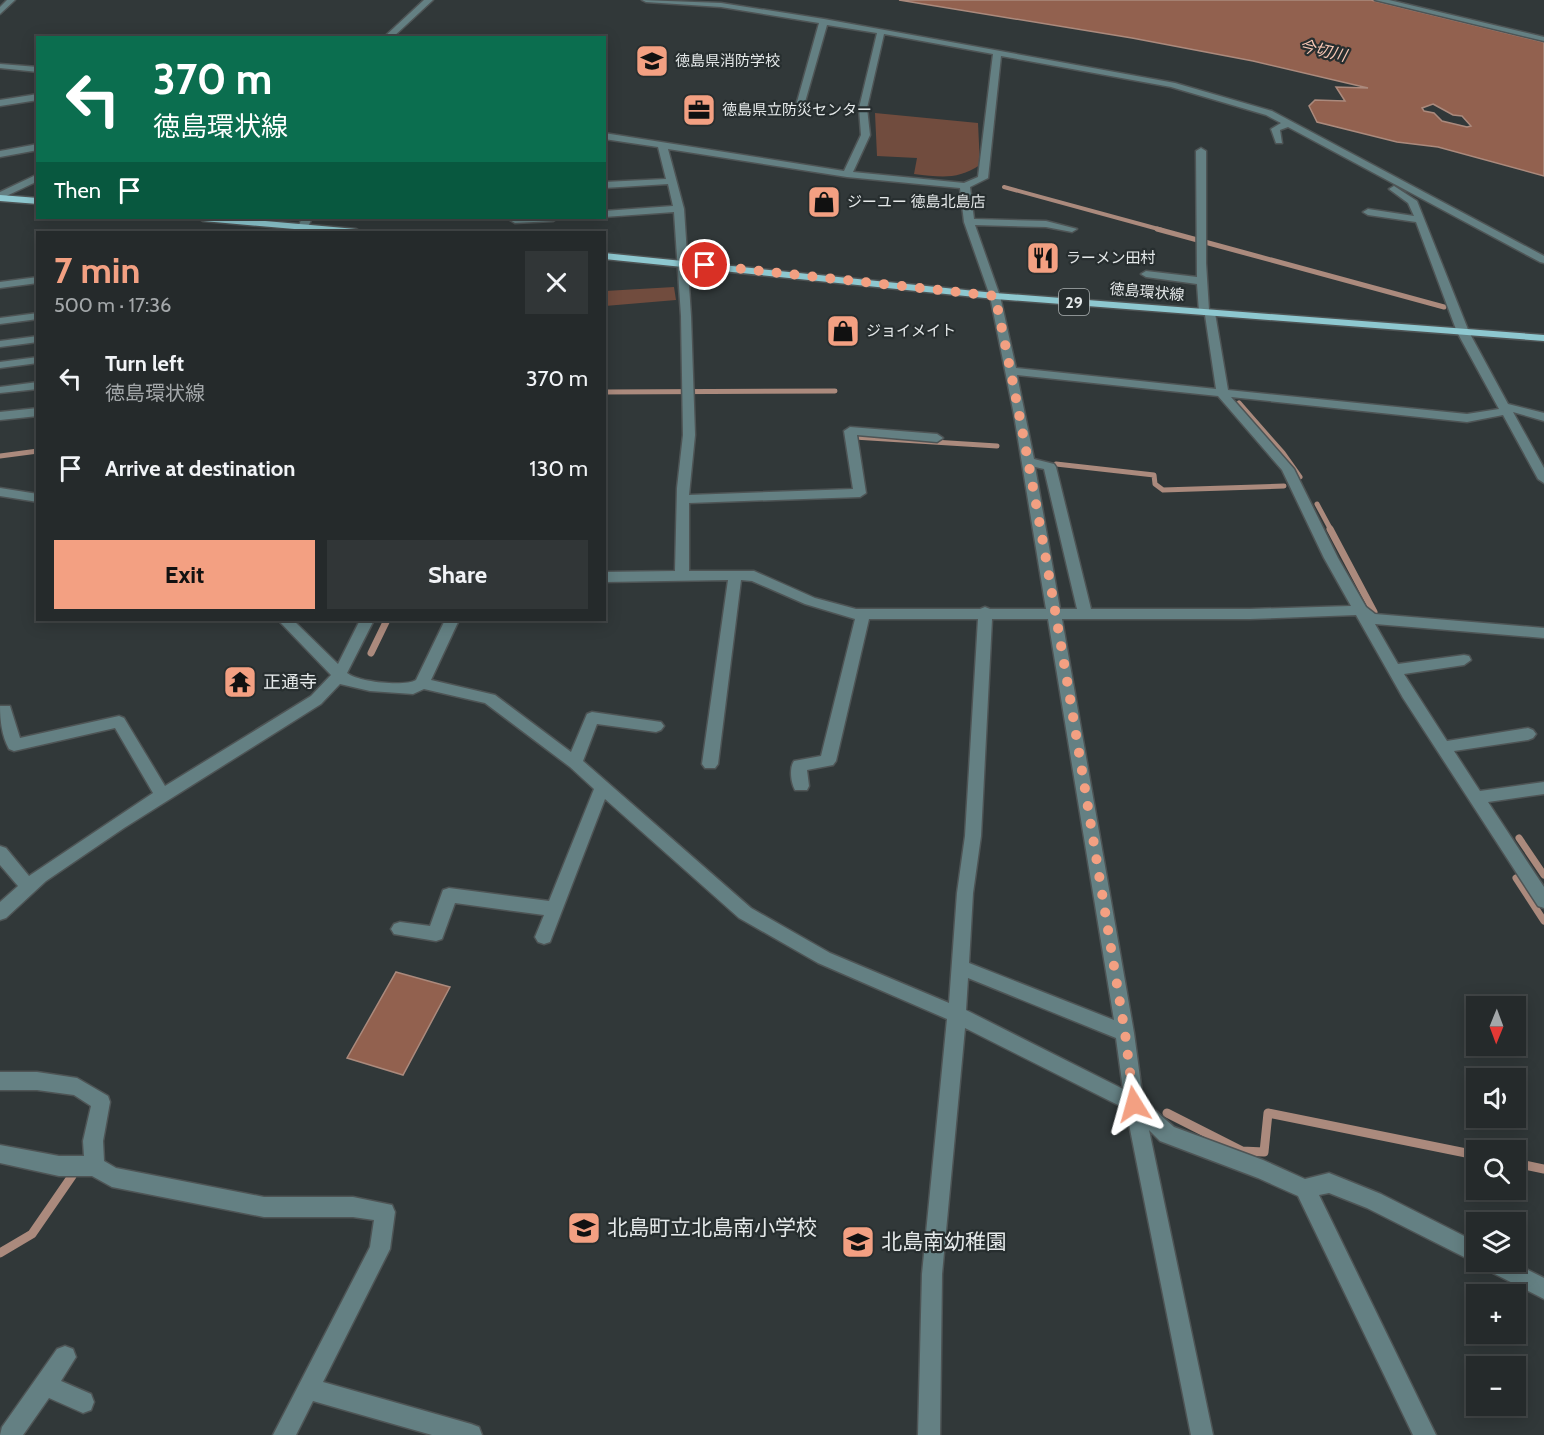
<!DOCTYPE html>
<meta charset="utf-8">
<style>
body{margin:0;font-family:Cabin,"Noto Sans JP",sans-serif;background:#313637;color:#f1f3f6;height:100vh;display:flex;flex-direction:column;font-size:22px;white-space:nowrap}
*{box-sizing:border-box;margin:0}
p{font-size:20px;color:#a3a7a9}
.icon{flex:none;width:33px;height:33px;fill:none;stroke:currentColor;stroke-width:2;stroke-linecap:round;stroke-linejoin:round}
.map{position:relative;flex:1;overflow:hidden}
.drawer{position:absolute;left:36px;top:231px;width:570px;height:390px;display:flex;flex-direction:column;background:#252a2b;border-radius:0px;box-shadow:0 3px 15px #0003,0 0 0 2px #424647}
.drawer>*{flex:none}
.guide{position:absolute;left:36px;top:36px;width:570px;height:183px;border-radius:0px;box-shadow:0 3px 15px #0003,0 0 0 2px #424647;background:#0b6e4f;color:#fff;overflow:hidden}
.needle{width:39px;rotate:181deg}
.buttons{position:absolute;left:1466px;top:996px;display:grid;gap:12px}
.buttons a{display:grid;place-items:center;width:60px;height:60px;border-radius:0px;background:#252a2b;box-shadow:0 3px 15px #0003,0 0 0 2px #424647;font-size:30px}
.pin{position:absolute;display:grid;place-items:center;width:51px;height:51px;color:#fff;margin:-26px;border:3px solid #fff;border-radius:50%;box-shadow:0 2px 6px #0007}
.me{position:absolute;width:66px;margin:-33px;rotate:352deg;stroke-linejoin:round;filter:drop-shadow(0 0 4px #0008)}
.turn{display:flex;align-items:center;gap:21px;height:126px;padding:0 18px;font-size:27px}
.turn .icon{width:78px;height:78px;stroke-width:2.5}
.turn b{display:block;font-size:42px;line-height:51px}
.then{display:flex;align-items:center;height:57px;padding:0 18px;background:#0003;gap:12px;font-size:22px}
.round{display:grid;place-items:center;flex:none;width:63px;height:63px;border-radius:0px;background:#313637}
.headline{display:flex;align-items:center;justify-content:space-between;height:102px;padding:0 18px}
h1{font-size:36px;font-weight:700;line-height:45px;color:#f3a082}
.button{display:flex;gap:12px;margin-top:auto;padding:12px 18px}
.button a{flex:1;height:69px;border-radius:0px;background:#f3a082;color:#111;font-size:24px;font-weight:700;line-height:69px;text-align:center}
.button a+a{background:#313637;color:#f1f3f6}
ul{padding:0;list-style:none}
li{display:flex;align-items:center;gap:18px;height:90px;padding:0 18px}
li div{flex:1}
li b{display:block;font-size:22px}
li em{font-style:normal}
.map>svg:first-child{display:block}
</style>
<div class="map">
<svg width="1544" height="1435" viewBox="0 0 1544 1435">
<rect width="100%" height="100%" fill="#313839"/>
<!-- green -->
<g fill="#714c3e">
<path d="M 875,113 L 978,123 L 980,165 C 957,180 941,177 914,174 L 917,158 L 877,156 Z"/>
<polygon points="674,287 676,300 605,306 605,291"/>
</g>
<!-- water -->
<g fill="#92614f" stroke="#ab8a7d" stroke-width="1.5" fill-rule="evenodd">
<path d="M 899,0 L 1371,0 L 1544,42 L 1544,176 L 1438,147 L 1397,142 L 1317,122 L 1309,106 L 1315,100 L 1345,101 L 1336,87 L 1368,88 L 1253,61 L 1132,38 ZM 1433,104 L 1453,115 L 1462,116 L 1471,126 L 1467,127 L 1442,121 L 1434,113 L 1424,111 L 1422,108 Z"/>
<polygon points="396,972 450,987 403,1075 347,1058"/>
</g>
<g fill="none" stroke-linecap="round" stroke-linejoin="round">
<!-- stream-far3 -->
<polyline stroke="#ab8a7d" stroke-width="4" points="1004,187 1162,230"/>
<!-- stream-far2 -->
<g stroke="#ab8a7d" stroke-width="5">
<polyline points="1157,229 1444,307"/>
<polyline points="604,392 835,391"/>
<polyline points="1239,403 1283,453 1300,477"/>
<polyline points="854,437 997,446"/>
<polyline points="0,456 38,451"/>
<polyline points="1056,464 1154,475 1155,484 1163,490 1284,486"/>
<polyline points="1317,504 1331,530"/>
</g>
<!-- stream-far1 -->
<g stroke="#ab8a7d" stroke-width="7">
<polyline points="1330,529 1374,612"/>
<polyline points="371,653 387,620"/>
<polyline points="1519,838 1544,875"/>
<polyline points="1516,878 1544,921"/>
</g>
<!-- stream -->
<g stroke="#ab8a7d" stroke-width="9">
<polyline points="1167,1113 1242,1151 1264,1152 1268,1113 1476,1155"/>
<polyline points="1515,1163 1544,1169"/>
<polyline points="0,1253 32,1234 72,1176"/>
</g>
<defs>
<g id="minor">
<polygon points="7,0 15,0 0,14 0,7"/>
<polygon points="424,0 433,0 392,38 383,38"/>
<path d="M 642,0 L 721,3 L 824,19 L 1175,83 L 1272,111 L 1544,256 L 1544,263 L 1540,262 L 1288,127 L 1280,130 L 1282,143 L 1276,143 L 1271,129 L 1281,123 L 1266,115 L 1171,87 L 1001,56 L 988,178 L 970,187 L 974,219 L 1046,221 L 1077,229 L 1072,232 L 1046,227 L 975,225 L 1000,296 L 1016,368 L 1216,389 L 1205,315 L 1199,312 L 1197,284 L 1146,277 L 1141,274 L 1146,271 L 1197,277 L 1196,151 L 1201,148 L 1206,151 L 1206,263 L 1209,310 L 1215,313 L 1228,390 L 1467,414 L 1499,409 L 1457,332 L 1416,222 L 1368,215 L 1363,212 L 1368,209 L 1414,216 L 1408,203 L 1389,189 L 1394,186 L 1417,201 L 1469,332 L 1508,404 L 1544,413 L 1544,421 L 1513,412 L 1544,468 L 1544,483 L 1538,479 L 1503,415 L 1467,422 L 1231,397 L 1294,469 L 1338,558 L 1366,607 L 1375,614 L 1544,628 L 1544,638 L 1375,624 L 1398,664 L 1464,655 L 1469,656 L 1471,660 L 1464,665 L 1404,674 L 1447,741 L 1528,728 L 1533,730 L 1536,734 L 1533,738 L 1528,740 L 1454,751 L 1480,791 L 1544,782 L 1544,794 L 1488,802 L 1544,887 L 1544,908 L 1538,906 L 1403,698 L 1356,615 L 1250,619 L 1062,619 L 1134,1033 L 1143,1100 L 1174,1127 L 1263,1160 L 1305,1179 L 1329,1173 L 1381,1194 L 1476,1242 L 1476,1262 L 1480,1262 L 1476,1263 L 1367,1208 L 1329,1193 L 1319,1195 L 1436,1435 L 1413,1435 L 1298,1196 L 1258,1178 L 1160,1141 L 1149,1130 L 1213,1435 L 1191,1435 L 1126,1109 L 965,1028 L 942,1274 L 940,1435 L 918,1435 L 922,1274 L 947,1019 L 818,963 L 739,918 L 605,799 L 550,942 L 544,944 L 538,942 L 535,937 L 544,915 L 455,903 L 442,939 L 436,941 L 394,934 L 391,929 L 394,924 L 400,922 L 430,926 L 443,890 L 449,888 L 549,901 L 594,789 L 570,767 L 485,703 L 424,689 L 413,694 L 370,691 L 340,684 L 321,704 L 124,828 L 46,881 L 6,918 L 0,920 L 0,902 L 18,886 L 0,865 L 0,846 L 6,848 L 29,876 L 153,793 L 115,728 L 14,751 L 9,749 C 2,736 0,721 0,706 L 10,706 L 20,738 L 119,716 L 124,718 L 165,786 L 311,696 L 331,675 L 278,620 L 293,620 L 338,664 L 360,620 L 374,620 L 347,673 C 358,682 405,687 416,680 L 445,620 L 459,620 L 431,680 L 495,695 L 571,752 L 587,714 L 592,712 L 661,722 L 664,726 L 661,730 L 656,732 L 597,724 L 583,761 L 751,908 L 830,953 L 949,1003 L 957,893 L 965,836 L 978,619 L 869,619 L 836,761 L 833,765 L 807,770 L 809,786 L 807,790 L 795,790 C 791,783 789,768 794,761 L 821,756 L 855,619 L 805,604 L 752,581 L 741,580 L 718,764 L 715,768 L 705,768 L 702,764 L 728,580 L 604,582 L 604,572 L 675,571 L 677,488 L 683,435 L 681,316 L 674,212 L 604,217 L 604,211 L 673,206 L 668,184 L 604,188 L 604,182 L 666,179 L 658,147 L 604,139 L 604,133 L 844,171 L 861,135 L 859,108 L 877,33 L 827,25 L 803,109 L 799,112 L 795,109 L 819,23 L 721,7 L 646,2 ZM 884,34 L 993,54 L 978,177 L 964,183 L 853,172 L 870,135 L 867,108 ZM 668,149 L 847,177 L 960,188 L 964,222 L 990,296 L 1014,415 L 1046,609 L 990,609 L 985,607 L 980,609 L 856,609 L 815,598 L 754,571 L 689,571 L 689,503 L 860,497 L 866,493 L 857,435 L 937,442 L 943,438 L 937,434 L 850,427 L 844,431 L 853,489 L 689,495 L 695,435 L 691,316 L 684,209 ZM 1017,375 L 1218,396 L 1282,470 L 1324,558 L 1351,606 L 1250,609 L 1091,609 L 1056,467 L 1054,464 L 1034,459 ZM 1035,467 L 1044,469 L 1077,609 L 1060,609 ZM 992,619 L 1048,619 L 1114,1020 L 969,963 L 973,893 L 981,836 ZM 968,978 L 1116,1038 L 1123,1089 L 966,1010 Z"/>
<polygon points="1375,0 1389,0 1544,37 1544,41"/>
<polygon points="0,64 38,67 38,72 0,68"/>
<polygon points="38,94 38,100 0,106 0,100"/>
<polygon points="38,144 38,150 0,157 0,151"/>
<polygon points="38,174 38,181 0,199 0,192"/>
<polygon points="302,218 312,218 307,229 303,230 298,227"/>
<polygon points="513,218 558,218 553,221 515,223 510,220"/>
<polygon points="38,277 38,283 0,288 0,282"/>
<polygon points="38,313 38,319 0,324 0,318"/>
<polygon points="38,336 38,342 0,347 0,341"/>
<polygon points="38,357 38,363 0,368 0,362"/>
<polygon points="38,382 38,389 0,393 0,387"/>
<polygon points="38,408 38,416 0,420 0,412"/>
<polygon points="0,488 38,494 38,502 0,496"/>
<polygon points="0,1072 37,1072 77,1078 108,1096 110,1102 103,1141 104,1161 116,1168 264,1197 353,1197 392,1205 395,1212 390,1249 323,1382 471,1424 479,1427 482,1435 432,1435 313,1401 296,1435 273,1435 370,1247 374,1220 353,1217 264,1217 112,1187 92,1176 59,1176 0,1163 0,1145 59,1156 84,1156 83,1141 91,1106 74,1095 37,1090 0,1090"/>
<polygon points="1482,1262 1512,1262 1544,1278 1544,1299 1485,1269"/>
<polygon points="65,1346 73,1349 76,1357 61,1381 91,1394 94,1402 91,1410 83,1413 49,1398 23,1435 0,1435 2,1427 57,1349"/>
</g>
<g id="major">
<polygon points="0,195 38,198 38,204 0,201"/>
<polygon points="198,218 230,218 356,229 361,232 329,232 203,221"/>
<polygon points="604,253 995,293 1544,335 1544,341 995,299 604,259"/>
</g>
</defs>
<!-- minor casing -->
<use href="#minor" stroke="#4e5455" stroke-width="3"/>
<!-- major casing -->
<use href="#major" stroke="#4e5455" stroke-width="3"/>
<!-- minor -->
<use href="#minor" fill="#648083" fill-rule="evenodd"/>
<!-- major -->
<use href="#major" fill="#8ec8d0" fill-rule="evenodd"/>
</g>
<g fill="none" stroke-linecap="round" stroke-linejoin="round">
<!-- route -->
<path stroke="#f3a082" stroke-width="10" stroke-dasharray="0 18" d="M 705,265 L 995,296 C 1047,540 1084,787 1125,1033 L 1134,1104"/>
</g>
<!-- icons -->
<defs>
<symbol id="school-square" viewBox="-11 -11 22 22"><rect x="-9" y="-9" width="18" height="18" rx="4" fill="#f3a082" stroke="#272e2f"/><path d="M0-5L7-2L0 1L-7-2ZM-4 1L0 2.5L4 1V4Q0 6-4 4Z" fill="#111"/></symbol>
<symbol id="office-square" viewBox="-11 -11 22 22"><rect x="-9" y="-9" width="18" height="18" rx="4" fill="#f3a082" stroke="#272e2f"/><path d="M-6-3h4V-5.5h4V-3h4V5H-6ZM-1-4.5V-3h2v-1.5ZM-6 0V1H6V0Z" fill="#111"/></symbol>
<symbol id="shop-square" viewBox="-11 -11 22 22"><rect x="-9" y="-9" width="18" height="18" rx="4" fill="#f3a082" stroke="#272e2f"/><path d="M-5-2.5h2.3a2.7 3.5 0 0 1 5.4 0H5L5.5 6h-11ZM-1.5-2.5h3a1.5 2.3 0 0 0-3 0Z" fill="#111"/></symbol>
<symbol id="restaurant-square" viewBox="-11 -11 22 22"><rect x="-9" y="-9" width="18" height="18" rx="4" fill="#f3a082" stroke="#272e2f"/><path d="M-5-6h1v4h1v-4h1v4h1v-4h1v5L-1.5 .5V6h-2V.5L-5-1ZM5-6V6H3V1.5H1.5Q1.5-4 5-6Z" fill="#111"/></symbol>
<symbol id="temple-square" viewBox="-11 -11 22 22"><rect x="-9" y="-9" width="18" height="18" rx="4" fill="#f3a082" stroke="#272e2f"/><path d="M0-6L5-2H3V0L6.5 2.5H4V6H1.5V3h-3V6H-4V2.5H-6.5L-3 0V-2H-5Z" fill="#111"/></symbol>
</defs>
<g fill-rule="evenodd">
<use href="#school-square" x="633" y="42" width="38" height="38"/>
<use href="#office-square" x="680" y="91" width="38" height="38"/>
<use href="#shop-square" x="805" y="183" width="38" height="38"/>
<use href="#restaurant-square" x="1024" y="239" width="38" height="38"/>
<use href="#shop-square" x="824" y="312" width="38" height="38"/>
<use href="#temple-square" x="221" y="663" width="38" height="38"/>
<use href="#school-square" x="565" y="1209" width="38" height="38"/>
<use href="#school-square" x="839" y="1223" width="38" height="38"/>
</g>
<g text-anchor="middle" stroke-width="4.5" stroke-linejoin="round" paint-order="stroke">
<!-- far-poi labels -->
<g font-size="15" fill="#e4e8e9" stroke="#272e2f" text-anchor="start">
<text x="675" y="66">徳島県消防学校</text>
<text x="722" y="115">徳島県立防災センター</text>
<text x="847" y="207">ジーユー 徳島北島店</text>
<text x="1066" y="263">ラーメン田村</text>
<text x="866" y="336">ジョイメイト</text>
</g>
<!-- far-street labels -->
<g font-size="15" fill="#e4e8e9" stroke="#272e2f">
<text transform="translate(1147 292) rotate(5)" y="5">徳島環状線</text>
</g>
<!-- far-water labels -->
<g font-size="16" font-style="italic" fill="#f7c7b5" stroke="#272e2f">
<text transform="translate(1323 50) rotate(13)" y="6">今切川</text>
</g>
<!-- shield labels -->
<rect fill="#272e2f" stroke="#abb0b1" stroke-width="1.5" x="1059" y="289" width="30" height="26" rx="4.5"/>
<g font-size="16" font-weight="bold" fill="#e4e8e9">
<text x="1074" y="308">29</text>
</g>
<!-- poi labels -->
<g font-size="18" fill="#e4e8e9" stroke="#272e2f" text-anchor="start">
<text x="263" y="688">正通寺</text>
</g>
<!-- near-poi labels -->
<g font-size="21" fill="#e4e8e9" stroke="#272e2f" text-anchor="start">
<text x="607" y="1235">北島町立北島南小学校</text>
<text x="881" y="1249">北島南幼稚園</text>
</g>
</g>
</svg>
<div class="buttons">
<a><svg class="needle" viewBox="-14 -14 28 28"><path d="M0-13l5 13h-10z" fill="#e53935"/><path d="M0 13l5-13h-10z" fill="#a3a7a9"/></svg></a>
<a><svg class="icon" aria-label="sound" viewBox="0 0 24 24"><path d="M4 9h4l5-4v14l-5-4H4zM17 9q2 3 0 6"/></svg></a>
<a><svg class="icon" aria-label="search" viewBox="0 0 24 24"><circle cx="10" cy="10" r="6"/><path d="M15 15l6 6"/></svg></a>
<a><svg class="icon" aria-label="layers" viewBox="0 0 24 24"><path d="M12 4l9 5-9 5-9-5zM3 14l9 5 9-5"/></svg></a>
<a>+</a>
<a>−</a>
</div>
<div class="pin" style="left:705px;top:265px;background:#d93025"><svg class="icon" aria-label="arrive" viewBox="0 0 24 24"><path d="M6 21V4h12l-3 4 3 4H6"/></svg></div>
<svg class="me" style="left:1134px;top:1104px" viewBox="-20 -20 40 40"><path d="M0-17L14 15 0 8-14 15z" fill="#f3a082" stroke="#fff" stroke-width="4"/></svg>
<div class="guide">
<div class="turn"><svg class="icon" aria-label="left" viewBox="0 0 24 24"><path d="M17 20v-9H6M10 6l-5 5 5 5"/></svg><div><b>370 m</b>徳島環状線</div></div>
<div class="then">Then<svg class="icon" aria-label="arrive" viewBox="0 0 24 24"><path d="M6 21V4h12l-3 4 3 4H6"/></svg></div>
</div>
<section class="drawer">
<div class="headline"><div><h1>7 min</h1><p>500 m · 17:36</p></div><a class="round"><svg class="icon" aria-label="close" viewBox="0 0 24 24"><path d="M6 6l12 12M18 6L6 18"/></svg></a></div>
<ul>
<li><svg class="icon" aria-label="left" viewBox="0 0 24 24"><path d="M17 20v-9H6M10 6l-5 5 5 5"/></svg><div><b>Turn left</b><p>徳島環状線</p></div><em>370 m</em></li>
<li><svg class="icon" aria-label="arrive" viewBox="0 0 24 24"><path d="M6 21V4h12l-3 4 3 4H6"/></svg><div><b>Arrive at destination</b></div><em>130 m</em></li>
</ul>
<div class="button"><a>Exit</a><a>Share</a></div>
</section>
</div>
